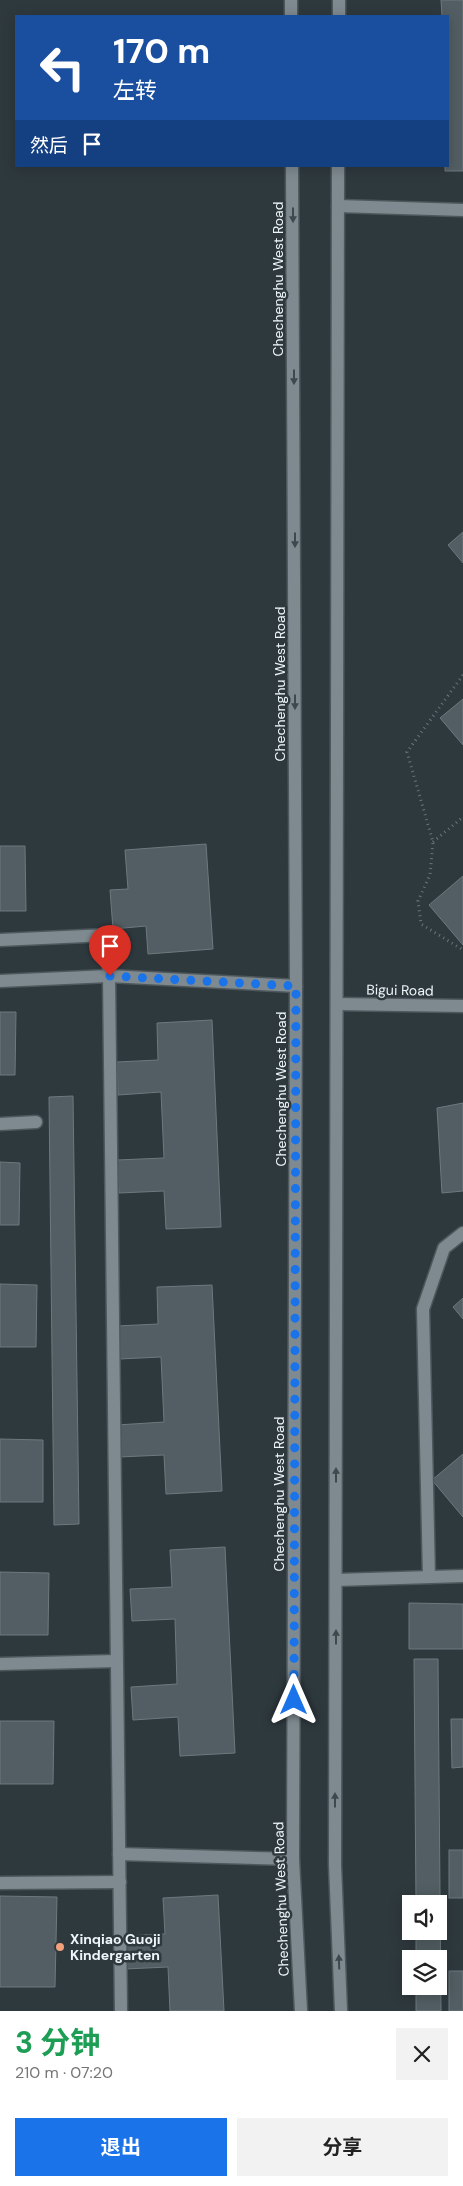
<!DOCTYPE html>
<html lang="zh">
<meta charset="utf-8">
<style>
body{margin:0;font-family:"DM Sans","Noto Sans SC",sans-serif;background:#f2f2f2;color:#222;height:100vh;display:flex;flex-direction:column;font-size:19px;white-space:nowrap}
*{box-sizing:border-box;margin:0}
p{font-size:16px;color:#767676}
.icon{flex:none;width:28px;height:28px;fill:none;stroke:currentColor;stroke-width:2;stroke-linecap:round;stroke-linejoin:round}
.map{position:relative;height:2011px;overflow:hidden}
.sheet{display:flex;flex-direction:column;background:#fff;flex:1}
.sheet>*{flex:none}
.top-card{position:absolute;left:15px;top:15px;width:434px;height:152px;border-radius:0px;box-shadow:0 2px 12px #0003;background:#1a4fa0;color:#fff;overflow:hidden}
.tools{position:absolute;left:402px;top:1895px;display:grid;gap:10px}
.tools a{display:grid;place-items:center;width:45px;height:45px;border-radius:0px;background:#fff;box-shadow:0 2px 12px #0003;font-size:25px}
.pin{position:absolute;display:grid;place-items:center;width:42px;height:42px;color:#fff;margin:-51px -21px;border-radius:50% 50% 50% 0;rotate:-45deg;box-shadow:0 0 5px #0007}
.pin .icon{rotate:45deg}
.me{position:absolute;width:55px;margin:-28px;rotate:0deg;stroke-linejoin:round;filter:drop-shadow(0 0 4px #0008)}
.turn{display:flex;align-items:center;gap:18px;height:105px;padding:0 15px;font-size:22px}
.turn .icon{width:65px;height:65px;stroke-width:2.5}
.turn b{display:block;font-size:35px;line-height:42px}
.then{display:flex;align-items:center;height:48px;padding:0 15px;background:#0003;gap:10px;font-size:19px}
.round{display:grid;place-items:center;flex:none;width:52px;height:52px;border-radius:0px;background:#f2f2f2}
.headline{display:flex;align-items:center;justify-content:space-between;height:85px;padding:0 15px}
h1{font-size:30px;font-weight:700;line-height:38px;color:#1e9e55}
.action{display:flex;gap:10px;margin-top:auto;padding:10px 15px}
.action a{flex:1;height:58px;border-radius:0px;background:#1a73e8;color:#fff;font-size:20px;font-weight:700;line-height:58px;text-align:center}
.action a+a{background:#f2f2f2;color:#222}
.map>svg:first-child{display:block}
</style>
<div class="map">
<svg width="463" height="2011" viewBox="0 0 463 2011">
<rect width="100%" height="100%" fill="#2e393e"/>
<!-- building -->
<g fill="#525e63" stroke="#6d797e">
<polygon points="441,0 463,0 463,171 445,171 445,166 448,166 448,16 442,16"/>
<polygon points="463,532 463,563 448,545"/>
<polygon points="463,699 463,745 440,718"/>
<polygon points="206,844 213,949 148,954 146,926 113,929 110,890 128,889 125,850"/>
<polygon points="0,846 25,846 26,911 0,911"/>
<polygon points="463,876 463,945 429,905"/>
<polygon points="0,1012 16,1012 15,1075 0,1075"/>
<polygon points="212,1020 221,1227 166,1229 164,1191 119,1193 117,1160 164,1158 161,1092 118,1095 117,1062 158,1060 157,1023"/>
<polygon points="73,1096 79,1524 54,1525 49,1097"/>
<polygon points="463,1103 463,1191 442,1193 437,1108"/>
<polygon points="0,1162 20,1163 19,1225 0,1225"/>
<polygon points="0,1284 37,1285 36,1347 0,1347"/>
<polygon points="212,1285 222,1491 166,1494 164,1455 119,1457 117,1425 164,1422 161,1357 119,1359 117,1326 158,1324 157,1287"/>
<polygon points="463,1298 463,1319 453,1307"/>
<polygon points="0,1439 43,1440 43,1502 0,1502"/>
<polygon points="463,1454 463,1517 432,1480"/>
<polygon points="225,1547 235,1753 180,1756 178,1717 133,1720 131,1687 177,1684 175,1619 132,1621 130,1589 172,1587 170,1550"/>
<polygon points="0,1572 49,1573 48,1635 0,1635"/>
<polygon points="409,1603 463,1604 463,1649 409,1649"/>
<polygon points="414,1659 438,1659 441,2011 416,2011 416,1986 439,1986 439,1959 416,1959 416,1931 439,1931 439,1904 416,1904"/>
<polygon points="451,1719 463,1719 463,1767 452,1768"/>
<polygon points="0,1721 54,1721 53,1784 0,1784"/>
<rect x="449" y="1850" width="14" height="48"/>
<polygon points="218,1895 224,2011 170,2011 168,1967 125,1969 123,1936 165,1934 163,1898"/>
<polygon points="0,1896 57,1897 55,1987 0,1987"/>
<rect x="449" y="1971" width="14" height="40"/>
</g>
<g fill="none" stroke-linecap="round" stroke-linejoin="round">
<defs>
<g id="service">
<polyline points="338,206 463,210"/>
<polyline points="0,940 107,935 109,976 121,2011"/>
<polyline points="0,981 109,976 296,986"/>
<polyline points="0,1124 36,1122"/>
<polyline points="429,1577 423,1309 444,1248 463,1233"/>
<polyline points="336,1580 463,1576"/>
<polyline points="0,1664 116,1661"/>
<polyline points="119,1854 293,1859"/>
<polyline points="0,1883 120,1882"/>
</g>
<polyline id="minor" points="337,1004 463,1006"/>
<g id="tertiary">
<polyline points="291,0 291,16"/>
<polyline points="339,16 339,0"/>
<polyline points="292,166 296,986 293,1859 301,2011"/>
<polyline points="338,166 335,1865 341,2011"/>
</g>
</defs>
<!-- service casing -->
<use href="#service" stroke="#4e585c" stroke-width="15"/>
<!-- minor casing -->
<use href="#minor" stroke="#4e585c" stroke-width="15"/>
<!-- tertiary casing -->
<use href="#tertiary" stroke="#4e585c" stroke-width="15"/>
<!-- path -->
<g stroke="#6b7479" stroke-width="3" stroke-dasharray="1 4" stroke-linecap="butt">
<polyline points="463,675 407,752 433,842 430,875 418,901 421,924 463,950"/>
<polyline points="433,842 463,817"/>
</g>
<!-- service -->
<use href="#service" stroke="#7e8a90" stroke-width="12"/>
<!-- minor -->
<use href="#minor" stroke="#7e8a90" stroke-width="12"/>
<!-- tertiary -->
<use href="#tertiary" stroke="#7e8a90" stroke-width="12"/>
</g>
<!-- one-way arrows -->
<defs><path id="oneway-solid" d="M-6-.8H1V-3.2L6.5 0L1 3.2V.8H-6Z" transform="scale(1.25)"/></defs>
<g fill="#3e494e">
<use href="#oneway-solid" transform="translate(293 215) rotate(90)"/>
<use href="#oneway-solid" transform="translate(294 377) rotate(90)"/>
<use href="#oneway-solid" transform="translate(295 540) rotate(90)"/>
<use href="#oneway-solid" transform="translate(295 702) rotate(90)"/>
<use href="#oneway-solid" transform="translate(336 1475) rotate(-90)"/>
<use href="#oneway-solid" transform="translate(336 1637) rotate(-90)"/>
<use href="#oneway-solid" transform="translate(335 1800) rotate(-90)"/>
<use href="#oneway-solid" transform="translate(339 1962) rotate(-92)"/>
</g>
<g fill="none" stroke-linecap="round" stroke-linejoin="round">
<!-- route -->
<polyline stroke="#1a73e8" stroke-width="9" stroke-dasharray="0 16.2" points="110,976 296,986 294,1700"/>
</g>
<!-- markers -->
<circle fill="#f1a17c" stroke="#2e393e" stroke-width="2" cx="60" cy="1947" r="5"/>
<g text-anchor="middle" stroke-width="5" stroke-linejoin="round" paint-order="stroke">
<!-- street labels -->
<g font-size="14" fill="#eff6f9" stroke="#2e393e">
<text transform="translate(278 279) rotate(-90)" y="5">Chechenghu West Road</text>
<text transform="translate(280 684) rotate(-90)" y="5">Chechenghu West Road</text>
<text transform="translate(400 990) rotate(1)" y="5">Bigui Road</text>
<text transform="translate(281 1089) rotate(-90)" y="5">Chechenghu West Road</text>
<text transform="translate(279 1494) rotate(-90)" y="5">Chechenghu West Road</text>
<text transform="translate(281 1899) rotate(-92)" y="5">Chechenghu West Road</text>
</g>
<!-- poi labels -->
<g font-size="14" font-weight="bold" fill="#eff6f9" stroke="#2e393e" text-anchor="start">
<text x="70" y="1944">Xinqiao Guoji<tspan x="70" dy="16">Kindergarten</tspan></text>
</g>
</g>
</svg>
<div class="tools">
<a><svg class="icon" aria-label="sound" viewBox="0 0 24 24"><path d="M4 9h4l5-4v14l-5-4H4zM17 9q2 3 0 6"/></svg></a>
<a><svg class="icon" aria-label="layers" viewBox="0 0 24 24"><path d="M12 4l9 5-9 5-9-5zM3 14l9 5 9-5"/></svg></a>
</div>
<div class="pin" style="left:110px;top:976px;background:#d93025"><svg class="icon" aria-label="arrive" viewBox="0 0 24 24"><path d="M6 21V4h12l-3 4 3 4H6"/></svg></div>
<svg class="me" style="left:294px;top:1700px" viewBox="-20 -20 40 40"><path d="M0-17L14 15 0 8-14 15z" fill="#1a73e8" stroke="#fff" stroke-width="4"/></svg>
<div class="top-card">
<div class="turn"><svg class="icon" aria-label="left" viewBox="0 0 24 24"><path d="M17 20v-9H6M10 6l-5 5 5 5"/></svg><div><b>170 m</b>左转</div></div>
<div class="then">然后<svg class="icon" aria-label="arrive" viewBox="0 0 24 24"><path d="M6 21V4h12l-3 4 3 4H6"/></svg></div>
</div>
</div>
<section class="sheet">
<div class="headline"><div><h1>3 分钟</h1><p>210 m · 07:20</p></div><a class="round"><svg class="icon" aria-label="close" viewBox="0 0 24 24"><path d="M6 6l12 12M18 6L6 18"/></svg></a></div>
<div class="action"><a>退出</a><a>分享</a></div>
</section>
